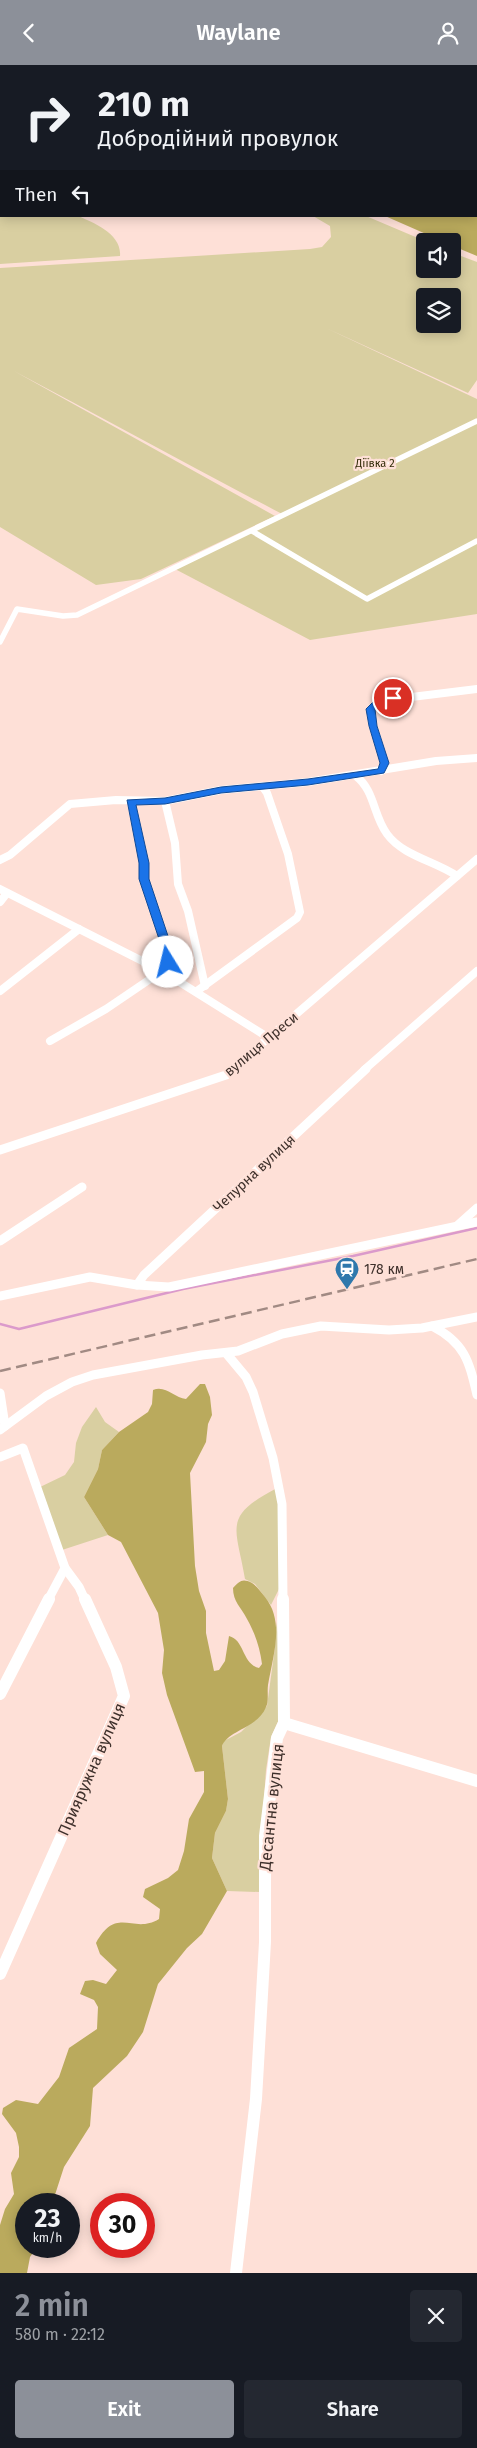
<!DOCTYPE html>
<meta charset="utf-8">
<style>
body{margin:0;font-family:"Fira Sans",sans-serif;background:#242831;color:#f1f3f6;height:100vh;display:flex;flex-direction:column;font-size:19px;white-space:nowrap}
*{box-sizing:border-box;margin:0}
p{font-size:16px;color:#9ea1a6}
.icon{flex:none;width:28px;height:28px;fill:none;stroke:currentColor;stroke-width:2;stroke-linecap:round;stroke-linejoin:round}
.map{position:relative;height:2208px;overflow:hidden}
.sheet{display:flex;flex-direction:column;background:#171b24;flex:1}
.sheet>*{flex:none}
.top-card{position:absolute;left:0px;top:0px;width:478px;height:152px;box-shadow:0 2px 12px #0003;background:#171b24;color:#f1f3f6;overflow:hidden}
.tools{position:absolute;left:416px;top:168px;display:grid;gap:10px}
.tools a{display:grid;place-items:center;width:45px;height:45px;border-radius:5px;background:#171b24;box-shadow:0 2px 12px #0003;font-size:25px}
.speed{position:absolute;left:15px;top:2128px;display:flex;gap:10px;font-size:25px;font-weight:700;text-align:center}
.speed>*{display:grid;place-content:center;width:65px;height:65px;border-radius:50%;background:#171b24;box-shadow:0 2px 12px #0003;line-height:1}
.speed small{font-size:12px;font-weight:400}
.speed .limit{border:8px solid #d22;background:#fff;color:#111}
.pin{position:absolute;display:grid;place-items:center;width:42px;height:42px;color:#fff;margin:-21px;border:2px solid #fff;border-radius:50%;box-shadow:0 1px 5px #0007}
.me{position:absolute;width:55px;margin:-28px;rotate:351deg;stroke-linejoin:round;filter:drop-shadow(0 0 4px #0008)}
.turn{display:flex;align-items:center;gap:18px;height:105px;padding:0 15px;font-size:22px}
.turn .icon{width:65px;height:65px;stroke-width:2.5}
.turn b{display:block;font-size:35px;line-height:42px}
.then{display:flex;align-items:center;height:48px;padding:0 15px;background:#0003;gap:10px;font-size:19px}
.round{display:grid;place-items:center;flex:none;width:52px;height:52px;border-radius:5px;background:#242831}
.summary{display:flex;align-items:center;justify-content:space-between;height:85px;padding:0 15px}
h1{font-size:30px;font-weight:600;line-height:38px;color:#8c9099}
.button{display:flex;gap:10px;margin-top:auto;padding:10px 15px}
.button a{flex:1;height:58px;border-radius:5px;background:#8c9099;color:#fff;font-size:20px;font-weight:600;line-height:58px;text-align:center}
.button a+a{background:#242831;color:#f1f3f6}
header{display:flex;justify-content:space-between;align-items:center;height:65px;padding:0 15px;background:#8c9099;color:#fff;font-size:22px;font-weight:600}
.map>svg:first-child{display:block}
</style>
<header><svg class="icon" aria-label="back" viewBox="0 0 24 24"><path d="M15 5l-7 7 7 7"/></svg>Waylane<svg class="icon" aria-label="person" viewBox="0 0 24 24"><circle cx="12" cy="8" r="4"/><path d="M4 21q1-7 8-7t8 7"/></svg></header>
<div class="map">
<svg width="477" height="2208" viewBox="0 0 477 2208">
<rect width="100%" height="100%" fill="#fee0d7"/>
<!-- green -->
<g fill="#d9cfa1" fill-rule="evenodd">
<path d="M 0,134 L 1,151 L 78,151 C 94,158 122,169 120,191 L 0,199 Z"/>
<path d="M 313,151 L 366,151 L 425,176 L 425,204 L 452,204 L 453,188 L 477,197 L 477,315 L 468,328 L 326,263 L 477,334 L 477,549 L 310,575 L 175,504 L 286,451 C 195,404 105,354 14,306 L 275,451 L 141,514 L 96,520 L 0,462 L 0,203 L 310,184 L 322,182 L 331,172 L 330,161 ZM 425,231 L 452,231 L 452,259 L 425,259 Z"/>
<polygon points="96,1342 105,1357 119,1367 102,1385 98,1404 84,1432 108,1470 62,1485 38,1423 65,1410 74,1397 76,1378 82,1362"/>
<path d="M 277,1423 L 280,1438 L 279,1524 L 271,1540 L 255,1519 L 245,1514 C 236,1461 222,1452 277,1423 Z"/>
<polygon points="276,1557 280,1579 280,1652 271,1672 266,1705 261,1776 260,1827 227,1826 212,1793 215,1768 226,1746 228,1734 222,1681 224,1676 241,1667 267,1641 275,1582"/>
</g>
<!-- forest -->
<g fill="#baaa5d">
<polygon points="477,147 477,191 453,181 452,176 442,176 385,151 476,151"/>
<path d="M 200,1319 L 205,1319 L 210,1332 L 212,1350 L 208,1359 L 206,1377 L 190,1408 L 195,1501 L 199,1526 L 206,1546 L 206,1568 L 214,1606 L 219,1605 L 225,1596 L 229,1571 C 245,1575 242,1599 259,1603 L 262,1599 C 260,1583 255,1568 247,1554 C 241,1542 233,1537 233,1523 C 240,1516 242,1513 252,1518 C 257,1521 261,1527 265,1532 C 285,1557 273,1590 268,1620 C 267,1627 269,1636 266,1642 C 258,1663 228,1665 222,1681 L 228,1734 L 226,1746 L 215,1768 L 212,1793 L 227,1826 L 202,1869 L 187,1883 L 158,1919 L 143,1967 L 127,1991 L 93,2023 L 90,2061 L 64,2102 L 52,2139 L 26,2139 L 26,2181 L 38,2181 L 30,2192 L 27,2208 L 0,2208 L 0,2160 L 5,2144 L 14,2129 L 11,2108 L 19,2092 L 19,2082 L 16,2068 L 2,2049 L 3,2043 L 16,2035 L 38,2039 L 59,2012 L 69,1983 L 97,1964 L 98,1942 L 94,1935 L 80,1929 L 85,1916 L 93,1915 L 106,1919 L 117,1905 L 100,1889 L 96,1878 C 117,1840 133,1870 159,1854 L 160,1844 L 143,1832 L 145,1824 L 168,1813 L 178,1805 L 184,1786 L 189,1754 L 204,1727 L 204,1706 L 195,1707 L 167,1630 L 162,1608 L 164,1585 L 158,1548 L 121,1477 L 108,1470 L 84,1432 L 98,1404 L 102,1385 L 119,1367 L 148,1347 L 152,1339 L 153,1325 C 166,1320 174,1333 186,1334 Z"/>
</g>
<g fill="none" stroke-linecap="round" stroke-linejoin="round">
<!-- stream -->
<polyline stroke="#db9acb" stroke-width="2.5" points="0,1259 19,1264 183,1224 353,1191 477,1163"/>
<!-- minor-far3 -->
<g stroke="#fff" stroke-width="5.5">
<polyline points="252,466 367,534 477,476"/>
<polyline points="0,577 17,544 63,551 77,550 477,356"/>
</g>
<!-- minor-far2 -->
<g stroke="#fff" stroke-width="8">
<polyline points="381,706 385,698 373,661 371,644 379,636 477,624"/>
<path d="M 356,711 C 375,726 373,750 387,769 C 403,791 435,796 457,811"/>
<polyline points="165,736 175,778 178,819 188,846 205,921"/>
<polyline points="0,795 10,790 70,739 116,735 165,736 221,725 308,717 436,696 477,693"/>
<polyline points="0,824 162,906 269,973"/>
<polyline points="0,837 7,828"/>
<polyline points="0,926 79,864"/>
<polyline points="197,926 297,853 300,847 288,789 267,728 262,721"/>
<polyline points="50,976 106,944 162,906 168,897 168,886 144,814 144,798 131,737"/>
<polyline points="231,1005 477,794"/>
<polyline points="364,1005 477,906"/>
</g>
<!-- minor-far1 -->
<g stroke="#fff" stroke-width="9">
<polyline points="0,1085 226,1010 233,1004"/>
<polyline points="458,1160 477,1143"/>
<polyline points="0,1176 82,1122"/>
<polyline points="137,1220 169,1222 477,1157"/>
<polyline points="0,1231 90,1212 137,1220 144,1210 366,1004"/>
<path d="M 432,1261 C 465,1278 469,1296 477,1330"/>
<polyline points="226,1288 246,1312 253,1327 273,1393 282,1439 283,1535"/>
<polyline points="0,1328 5,1361"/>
<polyline points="0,1365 46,1331 72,1317 93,1310 202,1290 238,1286 282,1269 321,1261 389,1265 422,1263 477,1252"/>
<polyline points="0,1392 23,1383 65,1503 79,1522 85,1535"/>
<polyline points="48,1535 65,1503"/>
</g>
<!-- minor -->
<g stroke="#fff" stroke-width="12">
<polyline points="0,1629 49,1534"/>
<polyline points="284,1658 477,1716"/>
<polyline points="0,1909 124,1631 116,1602 85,1534"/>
<polyline points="236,2208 256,2034 265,1877 265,1771 277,1673 284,1658 283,1534"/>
</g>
<!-- rail -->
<polyline stroke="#a18a83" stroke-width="2.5" stroke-dasharray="11 5.5" stroke-linecap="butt" points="0,1306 477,1194"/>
</g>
<!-- route -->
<polygon fill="#1a73e8" stroke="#114b97" points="393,631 397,633 396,635 382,638 375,644 377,661 389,698 384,708 308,720 221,728 165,739 136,740 149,798 149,814 173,886 172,900 164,900 163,886 139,814 139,798 127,735 165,733 221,722 308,714 378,704 380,698 369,661 366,644 376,634"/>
<!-- icons -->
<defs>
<symbol id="station-pin" viewBox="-11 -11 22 30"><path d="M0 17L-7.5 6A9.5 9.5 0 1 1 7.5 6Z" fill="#2f78ac" stroke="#fee0d7"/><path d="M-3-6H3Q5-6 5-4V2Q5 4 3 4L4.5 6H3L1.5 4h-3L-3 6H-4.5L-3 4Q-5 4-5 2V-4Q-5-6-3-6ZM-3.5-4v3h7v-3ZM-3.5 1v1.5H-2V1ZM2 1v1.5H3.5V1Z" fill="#fff"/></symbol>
</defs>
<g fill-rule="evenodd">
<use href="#station-pin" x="333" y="1190" width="28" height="38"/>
</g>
<g text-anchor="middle" stroke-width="4.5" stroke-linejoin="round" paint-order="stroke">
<!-- far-park labels -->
<g font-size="11" fill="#322b08" stroke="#fee0d7">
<text x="375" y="402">Діївка 2</text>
</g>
<!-- street labels -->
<g font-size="14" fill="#3e302b" stroke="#fee0d7">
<text transform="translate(261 979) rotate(-40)" y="5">вулиця Преси</text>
<text transform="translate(254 1108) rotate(-43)" y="5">Чепурна вулиця</text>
</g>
<!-- poi labels -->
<g font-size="14" fill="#3e302b" stroke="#fee0d7" text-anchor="start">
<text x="364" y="1209">178 км</text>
</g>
<!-- near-street labels -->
<g font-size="16" fill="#3e302b" stroke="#fee0d7">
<text transform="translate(91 1704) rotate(-66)" y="6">Прияружна вулиця</text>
<text transform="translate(271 1742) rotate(-84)" y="6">Десантна вулиця</text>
</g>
</g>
</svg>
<div class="tools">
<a><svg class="icon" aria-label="sound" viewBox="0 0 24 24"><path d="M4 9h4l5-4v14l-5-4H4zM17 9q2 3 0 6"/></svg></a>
<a><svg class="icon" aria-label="layers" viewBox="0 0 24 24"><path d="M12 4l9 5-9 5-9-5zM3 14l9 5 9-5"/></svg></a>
</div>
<div class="speed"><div>23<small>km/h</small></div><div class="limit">30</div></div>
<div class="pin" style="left:393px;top:633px;background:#d93025"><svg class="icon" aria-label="arrive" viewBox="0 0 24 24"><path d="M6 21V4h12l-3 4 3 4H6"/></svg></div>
<svg class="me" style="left:168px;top:897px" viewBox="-20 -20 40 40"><circle r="19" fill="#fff"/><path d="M0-13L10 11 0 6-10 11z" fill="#1a73e8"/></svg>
<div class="top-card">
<div class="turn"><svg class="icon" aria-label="right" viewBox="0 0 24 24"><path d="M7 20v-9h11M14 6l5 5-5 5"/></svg><div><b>210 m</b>Добродійний провулок</div></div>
<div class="then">Then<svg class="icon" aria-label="left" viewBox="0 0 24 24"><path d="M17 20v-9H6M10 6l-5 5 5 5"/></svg></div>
</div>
</div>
<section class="sheet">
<div class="summary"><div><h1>2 min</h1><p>580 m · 22:12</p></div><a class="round"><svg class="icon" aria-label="close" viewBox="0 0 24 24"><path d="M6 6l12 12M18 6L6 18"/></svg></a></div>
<div class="button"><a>Exit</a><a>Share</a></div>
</section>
